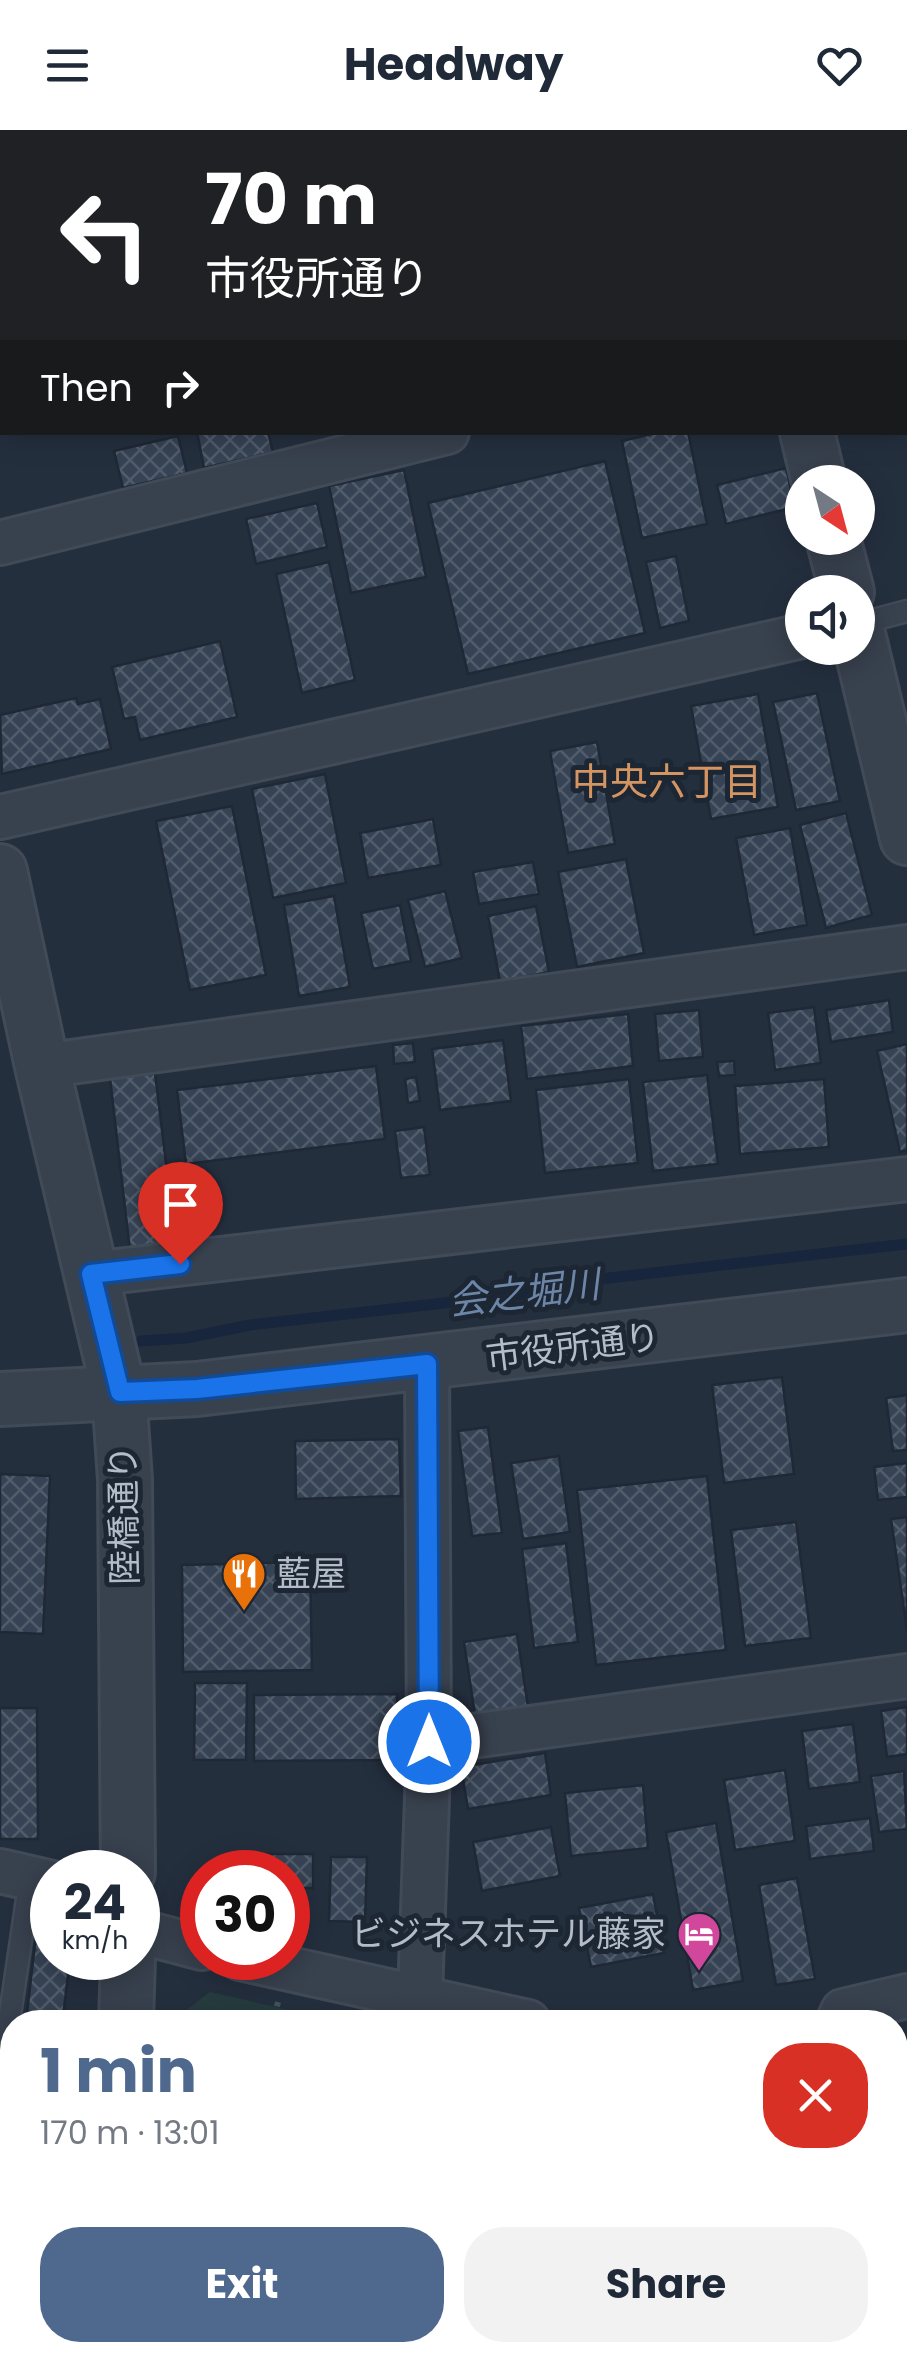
<!DOCTYPE html>
<meta charset="utf-8">
<style>
body{margin:0;font-family:Poppins,"Noto Sans JP",sans-serif;background:#f2f2f3;color:#1f2937;height:100vh;display:flex;flex-direction:column;font-size:38px;white-space:nowrap}
*{box-sizing:border-box;margin:0}
p{font-size:32px;color:#747a83}
.icon{flex:none;width:55px;height:55px;fill:none;stroke:currentColor;stroke-width:2;stroke-linecap:round;stroke-linejoin:round}
.map{position:relative;flex:1;overflow:hidden}
.drawer{position:absolute;left:0px;top:1880px;width:908px;height:352px;display:flex;flex-direction:column;background:#fff;border-radius:40px 40px 0 0;box-shadow:0 5px 25px #0003}
.drawer>*{flex:none}
.top-card{position:absolute;left:0px;top:0px;width:908px;height:305px;box-shadow:0 5px 25px #0003;background:#202124;color:#fff;overflow:hidden}
.needle{width:65px;rotate:144deg}
.buttons{position:absolute;left:785px;top:335px;display:grid;gap:20px}
.buttons a{display:grid;place-items:center;width:90px;height:90px;border-radius:50%;background:#fff;box-shadow:0 5px 25px #0003;font-size:50px}
.speed{position:absolute;left:30px;top:1720px;display:flex;gap:20px;font-size:50px;font-weight:700;text-align:center}
.speed>*{display:grid;place-content:center;width:130px;height:130px;border-radius:50%;background:#fff;box-shadow:0 5px 25px #0003;line-height:1}
.speed small{font-size:25px;font-weight:400}
.speed .limit{border:15px solid #d22;background:#fff;color:#111}
.pin{position:absolute;display:grid;place-items:center;width:85px;height:85px;color:#fff;margin:-102px -42px;border-radius:50% 50% 50% 0;rotate:-45deg;box-shadow:0 0 10px #0007}
.pin .icon{rotate:45deg}
.me{position:absolute;width:110px;margin:-55px;rotate:0deg;stroke-linejoin:round;filter:drop-shadow(0 0 8px #0008)}
.turn{display:flex;align-items:center;gap:35px;height:210px;padding:0 40px;font-size:45px}
.turn .icon{width:130px;height:130px;stroke-width:2.5}
.turn b{display:block;font-size:70px;line-height:85px}
.then{display:flex;align-items:center;height:95px;padding:0 40px;background:#0003;gap:20px;font-size:38px}
.round{display:grid;place-items:center;flex:none;width:105px;height:105px;border-radius:40px;background:#f2f2f3}
.head{display:flex;align-items:center;justify-content:space-between;height:170px;padding:0 40px}
h1{font-size:60px;font-weight:700;line-height:75px;color:#4f688e}
.cta{display:flex;gap:20px;margin-top:auto;padding:20px 40px}
.cta a{flex:1;height:115px;border-radius:40px;background:#4f688e;color:#fff;font-size:40px;font-weight:700;line-height:115px;text-align:center}
.cta a+a{background:#f2f2f3;color:#1f2937}
header{display:flex;justify-content:space-between;align-items:center;height:130px;padding:0 40px;background:#fff;font-size:45px;font-weight:700}
.map>svg:first-child{display:block}
</style>
<header><svg class="icon" aria-label="menu" viewBox="0 0 24 24"><path d="M4 6h16M4 12h16M4 18h16"/></svg>Headway<svg class="icon" aria-label="heart" viewBox="0 0 24 24"><path d="M12 20l-8-8c-3-5 5-10 8-4 3-6 11-1 8 4z"/></svg></header>
<div class="map">
<svg width="907" height="2232" viewBox="0 0 907 2232">
<defs>
<pattern id="park-tufts" width="24" height="20" patternUnits="userSpaceOnUse" patternTransform="scale(2.5)"><rect width="24" height="20" fill="#263c3f"/><path d="M3 7l-1-3M5 7V3M7 7l1-3M15 17l-1-3M17 17v-4M19 17l1-3" fill="none" stroke="#435659"/></pattern>
<pattern id="building-cross-hatch" width="8" height="8" patternUnits="userSpaceOnUse" patternTransform="scale(2.5)"><rect width="8" height="8" fill="#364354"/><path d="M0 0l8 8M0 8l8-8" fill="none" stroke="#515c6b"/></pattern>
</defs>
<rect width="100%" height="100%" fill="#242f3e"/>
<!-- park -->
<polygon fill="url(#park-tufts)" points="210,1862 340,1892 171,1892"/>
<g fill="none" stroke-linecap="round" stroke-linejoin="round">
<!-- stream -->
<polyline stroke="#17263c" stroke-width="11" points="141,1211 186,1208 250,1195 569,1159 600,1149 907,1114"/>
</g>
<!-- building -->
<g fill="url(#building-cross-hatch)" stroke="#1f2835" stroke-width="2.5">
<polygon points="806,0 907,0 907,170 905,2"/>
<polygon points="0,165 2,165 0,298"/>
<polygon points="197,302 268,302 273,322 204,338"/>
<polygon points="660,302 688,302 707,394 642,408 622,311"/>
<polygon points="178,306 187,343 123,358 114,321"/>
<polygon points="605,331 645,503 468,544 428,373"/>
<polygon points="786,338 795,377 726,394 717,355"/>
<polygon points="404,340 426,447 351,463 329,356"/>
<polygon points="317,373 327,417 256,434 246,389"/>
<polygon points="676,426 689,491 660,498 646,432"/>
<polygon points="329,432 355,550 302,563 276,444"/>
<polygon points="220,511 237,587 140,610 135,587 124,589 112,537"/>
<polygon points="817,563 840,671 796,680 773,572"/>
<polygon points="758,564 778,677 711,689 691,576"/>
<polygon points="76,568 78,574 100,569 111,619 2,644 0,585"/>
<polygon points="597,612 615,714 568,723 550,621"/>
<polygon points="325,644 346,753 273,768 252,659"/>
<polygon points="232,676 266,845 190,860 156,691"/>
<polygon points="846,683 872,785 826,798 800,695"/>
<polygon points="433,689 441,735 368,748 360,703"/>
<polygon points="790,698 807,795 754,805 736,708"/>
<polygon points="626,729 644,823 577,837 558,742"/>
<polygon points="533,732 539,764 479,774 473,742"/>
<polygon points="445,761 462,828 425,837 408,770"/>
<polygon points="334,766 350,857 299,866 284,775"/>
<polygon points="400,775 411,831 373,839 361,783"/>
<polygon points="536,776 549,842 500,852 488,786"/>
<polygon points="889,870 893,902 831,912 826,880"/>
<polygon points="814,877 821,933 775,940 768,883"/>
<polygon points="699,880 703,927 659,931 655,884"/>
<polygon points="628,884 633,936 527,949 521,896"/>
<polygon points="503,910 511,971 440,980 432,919"/>
<polygon points="413,913 415,932 394,934 393,915"/>
<polygon points="907,914 907,1020 900,1022 877,921"/>
<polygon points="734,931 735,945 719,946 717,932"/>
<polygon points="376,936 385,1009 186,1034 177,960"/>
<polygon points="155,943 176,1115 130,1121 110,948"/>
<polygon points="707,945 718,1034 653,1041 643,952"/>
<polygon points="416,947 420,971 408,973 405,949"/>
<polygon points="629,949 638,1033 545,1043 536,960"/>
<polygon points="824,949 829,1017 740,1024 735,956"/>
<polygon points="424,997 430,1045 401,1048 395,1001"/>
<polygon points="782,1247 794,1344 724,1353 712,1255"/>
<polygon points="907,1265 907,1320 893,1321 886,1268"/>
<polygon points="488,1297 502,1403 472,1406 458,1301"/>
<polygon points="399,1309 401,1366 296,1369 295,1311"/>
<polygon points="559,1326 570,1402 523,1409 511,1333"/>
<polygon points="907,1333 907,1367 878,1370 874,1337"/>
<polygon points="0,1344 50,1346 43,1504 0,1502"/>
<polygon points="707,1346 726,1520 596,1535 577,1360"/>
<polygon points="907,1387 907,1500 891,1389"/>
<polygon points="796,1392 811,1508 745,1516 731,1400"/>
<polygon points="566,1413 578,1512 534,1518 522,1419"/>
<polygon points="310,1432 312,1540 183,1542 182,1435"/>
<polygon points="517,1504 528,1577 475,1585 464,1512"/>
<polygon points="195,1553 247,1553 246,1630 194,1630"/>
<polygon points="397,1564 397,1630 254,1631 254,1565"/>
<polygon points="907,1577 907,1624 887,1627 881,1581"/>
<polygon points="0,1578 37,1578 38,1709 0,1709"/>
<polygon points="853,1594 860,1652 809,1659 802,1601"/>
<polygon points="545,1623 551,1665 468,1679 461,1637"/>
<polygon points="785,1640 795,1711 735,1720 724,1650"/>
<polygon points="904,1641 907,1699 879,1702 871,1646"/>
<polygon points="643,1655 648,1718 571,1726 565,1663"/>
<polygon points="870,1688 874,1721 810,1729 806,1696"/>
<polygon points="716,1693 743,1851 693,1860 666,1702"/>
<polygon points="551,1697 560,1746 482,1761 473,1712"/>
<polygon points="261,1724 313,1724 313,1758 288,1758 288,1742 261,1742"/>
<polygon points="331,1727 367,1727 365,1792 329,1791"/>
<polygon points="797,1748 815,1849 776,1855 759,1755"/>
<polygon points="653,1764 664,1823 591,1837 579,1778"/>
<polygon points="38,1787 52,1789 52,1828 70,1828 63,1887 27,1883"/>
<polygon points="3,1929 12,1935 12,1973 0,1966"/>
<rect x="0" y="2017" width="12" height="40"/>
<polygon points="907,2063 907,2232 841,2232 841,2220 895,2220 895,2064"/>
<polygon points="12,2173 12,2220 31,2220 31,2232 0,2232 0,2174"/>
<rect x="54" y="2220" width="19" height="12"/>
<rect x="170" y="2220" width="66" height="12"/>
<polygon points="508,2220 769,2220 769,2232 509,2232"/>
</g>
<g fill="none" stroke-linecap="round" stroke-linejoin="round">
<defs>
<g id="service">
<polyline points="858,494 907,481"/>
<polyline points="0,1916 5,1919 30,1749"/>
</g>
<g id="minor">
<polyline points="0,413 447,302"/>
<polyline points="0,687 802,506"/>
<polyline points="42,936 907,817"/>
<polyline points="91,1144 907,1049"/>
<polyline points="429,1612 907,1546"/>
<polyline points="0,1741 52,1753"/>
<polyline points="138,1801 202,1818"/>
<polyline points="240,1828 528,1892"/>
<polyline points="419,1892 429,1612 427,1234"/>
<polyline points="838,1892 843,1881 907,1866"/>
<polyline points="895,1978 907,1981"/>
<polyline points="432,2220 432,2232"/>
</g>
<g id="tertiary">
<polyline points="734,0 735,2"/>
<polyline points="479,2 489,0"/>
<polyline points="0,121 2,120"/>
<polyline points="807,302 819,352"/>
<polyline points="833,408 847,462"/>
<polyline points="858,504 907,708"/>
<polyline points="0,741 42,936 119,1262 125,1350 128,1742"/>
<polyline points="0,1269 197,1259 907,1175"/>
<polyline points="126,1892 128,1828"/>
<polyline points="119,2232 120,2220"/>
</g>
</defs>
<!-- service casing -->
<use href="#service" stroke="#414a57" stroke-width="25"/>
<!-- minor casing -->
<use href="#minor" stroke="#414a57" stroke-width="48"/>
<!-- tertiary casing -->
<use href="#tertiary" stroke="#414a57" stroke-width="58"/>
<!-- path -->
<polyline stroke="#3f5557" stroke-width="6" stroke-dasharray="8 8" stroke-linecap="butt" points="273,1892 278,1872"/>
<!-- service -->
<use href="#service" stroke="#38414e" stroke-width="20"/>
<!-- minor -->
<use href="#minor" stroke="#38414e" stroke-width="42"/>
<!-- tertiary -->
<use href="#tertiary" stroke="#38414e" stroke-width="52"/>
</g>
<g fill="none" stroke-linecap="round" stroke-linejoin="round">
<defs>
<polyline id="route" points="180,1134 91,1144 120,1262 197,1259 427,1234 429,1612"/>
</defs>
<!-- route casing -->
<use href="#route" stroke="#114b97" stroke-width="25"/>
<!-- route -->
<use href="#route" stroke="#1a73e8" stroke-width="18"/>
</g>
<!-- icons -->
<defs>
<symbol id="restaurant-pin" viewBox="-11 -11 22 30"><path d="M0 17L-7.5 6A9.5 9.5 0 1 1 7.5 6Z" fill="#e8710a" stroke="#1d2633"/><path d="M-5-6h1v4h1v-4h1v4h1v-4h1v5L-1.5 .5V6h-2V.5L-5-1ZM5-6V6H3V1.5H1.5Q1.5-4 5-6Z" fill="#fff"/></symbol>
<symbol id="hotel-pin" viewBox="-11 -11 22 30"><path d="M0 17L-7.5 6A9.5 9.5 0 1 1 7.5 6Z" fill="#d1479c" stroke="#1d2633"/><path d="M-6-4.5h1.5V1H6V5H4.5V3h-9V5H-6ZM-4 0a1.8 1.8 0 1 1 3.6 0ZM.5 0V-2.5h3Q6-2.5 6 0Z" fill="#fff"/></symbol>
</defs>
<g fill-rule="evenodd">
<use href="#restaurant-pin" x="219" y="1419" width="50" height="68"/>
<use href="#hotel-pin" x="674" y="1779" width="50" height="68"/>
</g>
<g text-anchor="middle" stroke-width="10" stroke-linejoin="round" paint-order="stroke">
<!-- street labels -->
<g font-size="35" fill="#b4bcc9" stroke="#1d2633">
<text transform="translate(573 1217) rotate(-7)" y="12">市役所通り</text>
<text transform="translate(124 1385) rotate(-91)" y="12">陸橋通り</text>
</g>
<!-- poi labels -->
<g font-size="35" fill="#b4bcc9" stroke="#1d2633" text-anchor="start">
<text x="276" y="1456">藍屋</text>
<text x="666" y="1816" text-anchor="end">ビジネスホテル藤家</text>
</g>
<!-- neighbourhood labels -->
<g font-size="38" fill="#d59563" stroke="#1d2633">
<text x="667" y="665">中央六丁目</text>
</g>
<!-- water labels -->
<g font-size="38" font-style="italic" fill="#6d86a8" stroke="#1d2633">
<text transform="translate(524 1163) rotate(-7)" y="13">会之堀川</text>
</g>
</g>
</svg>
<div class="buttons">
<a><svg class="needle" viewBox="-14 -14 28 28"><path d="M0-13l5 13h-10z" fill="#e53935"/><path d="M0 13l5-13h-10z" fill="#747a83"/></svg></a>
<a><svg class="icon" aria-label="sound" viewBox="0 0 24 24"><path d="M4 9h4l5-4v14l-5-4H4zM17 9q2 3 0 6"/></svg></a>
</div>
<div class="speed"><div>24<small>km/h</small></div><div class="limit">30</div></div>
<div class="pin" style="left:180px;top:1134px;background:#d93025"><svg class="icon" aria-label="arrive" viewBox="0 0 24 24"><path d="M6 21V4h12l-3 4 3 4H6"/></svg></div>
<svg class="me" style="left:429px;top:1612px" viewBox="-20 -20 40 40"><circle r="17" fill="#1a73e8" stroke="#fff" stroke-width="3"/><path d="M0-11L8 9 0 5-8 9z" fill="#fff"/></svg>
<div class="top-card">
<div class="turn"><svg class="icon" aria-label="left" viewBox="0 0 24 24"><path d="M17 20v-9H6M10 6l-5 5 5 5"/></svg><div><b>70 m</b>市役所通り</div></div>
<div class="then">Then<svg class="icon" aria-label="right" viewBox="0 0 24 24"><path d="M7 20v-9h11M14 6l5 5-5 5"/></svg></div>
</div>
<section class="drawer">
<div class="head"><div><h1>1 min</h1><p>170 m · 13:01</p></div><a class="round" style="background:#d93025;color:#fff"><svg class="icon" aria-label="close" viewBox="0 0 24 24"><path d="M6 6l12 12M18 6L6 18"/></svg></a></div>
<div class="cta"><a>Exit</a><a>Share</a></div>
</section>
</div>
